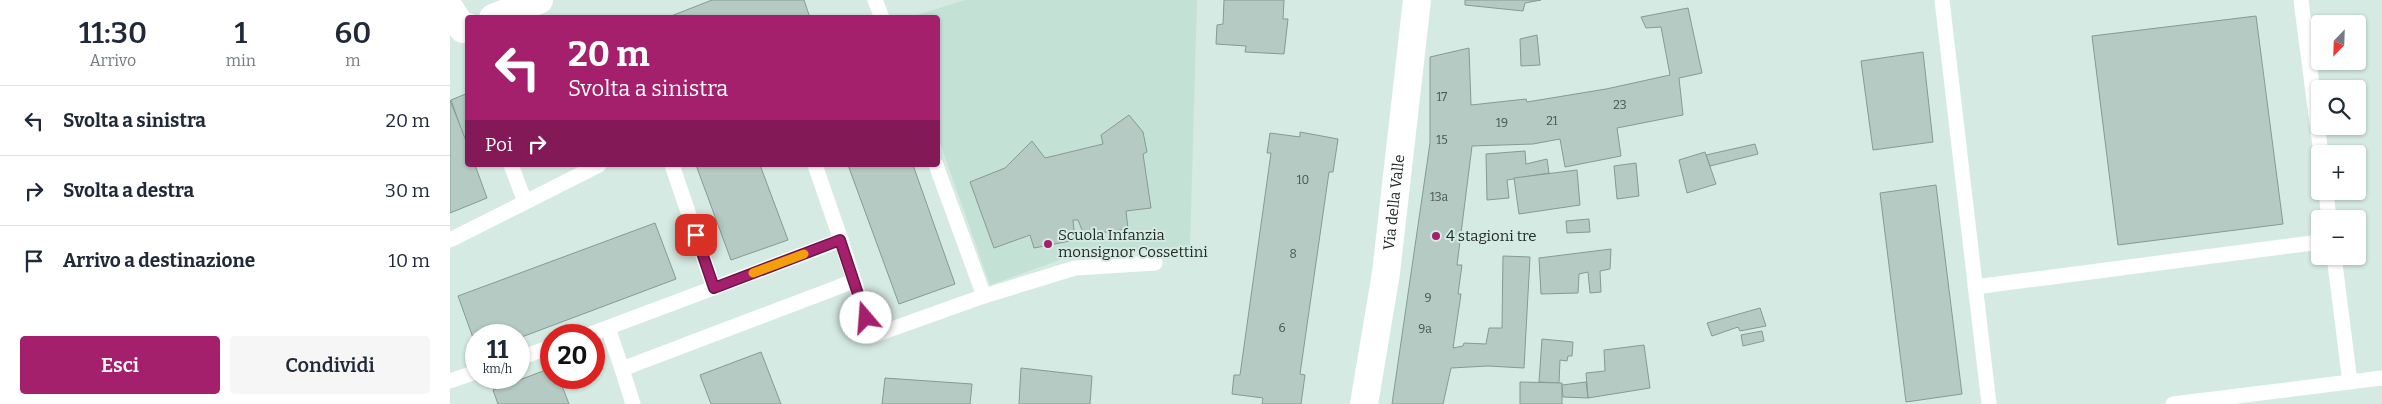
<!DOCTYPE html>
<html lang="it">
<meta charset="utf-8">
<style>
body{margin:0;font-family:Bitter,serif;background:#f6f6f7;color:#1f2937;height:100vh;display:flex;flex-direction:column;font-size:19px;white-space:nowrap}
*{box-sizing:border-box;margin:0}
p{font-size:16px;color:#747a83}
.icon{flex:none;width:28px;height:28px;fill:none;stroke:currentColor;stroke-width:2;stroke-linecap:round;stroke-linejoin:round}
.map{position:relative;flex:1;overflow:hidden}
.details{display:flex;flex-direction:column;background:#fff;width:450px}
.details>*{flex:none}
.banner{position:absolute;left:15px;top:15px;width:475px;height:152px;border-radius:5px;box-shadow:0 1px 4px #0004;background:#a4206c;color:#fff;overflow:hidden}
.needle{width:32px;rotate:203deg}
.tools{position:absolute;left:1861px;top:15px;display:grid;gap:10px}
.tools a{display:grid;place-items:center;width:55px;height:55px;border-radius:5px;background:#fff;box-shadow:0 1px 4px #0004;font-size:25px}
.speed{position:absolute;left:15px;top:324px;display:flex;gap:10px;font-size:25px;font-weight:700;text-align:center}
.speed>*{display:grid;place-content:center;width:65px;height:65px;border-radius:50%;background:#fff;box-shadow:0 1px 4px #0004;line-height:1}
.speed small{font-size:12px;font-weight:400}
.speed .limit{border:8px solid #d22;background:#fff;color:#111}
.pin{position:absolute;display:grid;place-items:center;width:42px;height:42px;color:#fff;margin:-21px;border-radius:10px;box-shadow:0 2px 8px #0006}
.me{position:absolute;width:55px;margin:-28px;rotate:342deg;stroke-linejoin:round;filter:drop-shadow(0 0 4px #0008)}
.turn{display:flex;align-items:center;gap:18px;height:105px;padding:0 20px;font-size:22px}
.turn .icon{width:65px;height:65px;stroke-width:2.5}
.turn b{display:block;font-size:35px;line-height:42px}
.then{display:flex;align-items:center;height:48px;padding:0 20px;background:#0003;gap:10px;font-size:19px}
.eta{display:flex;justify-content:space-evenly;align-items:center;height:85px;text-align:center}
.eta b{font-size:30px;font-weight:600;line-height:35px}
.action{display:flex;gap:10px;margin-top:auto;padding:10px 20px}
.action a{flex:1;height:58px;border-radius:5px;background:#a4206c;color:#fff;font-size:20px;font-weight:600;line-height:58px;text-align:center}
.action a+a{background:#f6f6f7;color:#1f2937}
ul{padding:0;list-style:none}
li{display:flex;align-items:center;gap:15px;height:70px;padding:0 20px;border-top:1px solid #e0e1e3}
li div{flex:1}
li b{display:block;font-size:19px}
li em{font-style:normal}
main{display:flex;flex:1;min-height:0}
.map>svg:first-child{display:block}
</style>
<main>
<section class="details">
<div class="eta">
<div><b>11:30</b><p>Arrivo</p></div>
<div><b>1</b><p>min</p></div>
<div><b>60</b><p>m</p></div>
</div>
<ul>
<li><svg class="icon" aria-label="left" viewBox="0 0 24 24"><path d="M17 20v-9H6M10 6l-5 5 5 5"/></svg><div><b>Svolta a sinistra</b></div><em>20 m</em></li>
<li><svg class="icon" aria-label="right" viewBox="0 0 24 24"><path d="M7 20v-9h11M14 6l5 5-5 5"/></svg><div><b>Svolta a destra</b></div><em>30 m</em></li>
<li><svg class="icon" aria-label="arrive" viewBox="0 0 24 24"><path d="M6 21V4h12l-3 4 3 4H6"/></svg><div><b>Arrivo a destinazione</b></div><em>10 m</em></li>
</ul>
<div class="action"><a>Esci</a><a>Condividi</a></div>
</section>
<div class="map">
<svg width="1932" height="404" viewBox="0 0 1932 404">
<rect width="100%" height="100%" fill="#d5eae2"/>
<!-- built -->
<polygon fill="#c4e1d6" points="515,0 747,0 740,249 626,254 540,285 488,137 488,18 457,18"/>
<!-- building -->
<g fill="#b5cac2" stroke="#869a93">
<polygon points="262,0 354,0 360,18 216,18"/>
<polygon points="774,0 834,0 833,19 838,19 834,54 795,52 796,46 766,44 767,25 773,24"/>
<polygon points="1015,0 1091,0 1075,3 1073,11 1015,5"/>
<polygon points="1238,8 1252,73 1229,78 1233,115 1167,128 1171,156 1115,167 1110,139 1083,144 1022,146 1007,265 1012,265 1008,294 1011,294 1003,348 1013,346 1014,343 1036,344 1039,328 1052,328 1053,256 1080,257 1074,368 1038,366 1001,368 993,404 942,404 980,143 980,57 1019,48 1021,105 1076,99 1077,102 1156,89 1220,75 1211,27 1196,28 1191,17"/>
<polygon points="1806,16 1833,224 1668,245 1642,36"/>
<polygon points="1087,35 1090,65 1071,66 1070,39"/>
<polygon points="1473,52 1483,142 1423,150 1411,61"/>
<polygon points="18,93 18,146 17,146 1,100"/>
<polygon points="0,100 18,146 18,165 25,165 37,198 0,213"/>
<polygon points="679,115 693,132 697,152 693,154 701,208 676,211 678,229 634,235 628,220 623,220 625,240 584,248 580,235 544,248 520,182 555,168 582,141 595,158 653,144 651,135"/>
<polygon points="850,132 888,139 883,172 879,172 850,374 855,375 851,404 812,404 813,398 782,394 784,375 790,375 821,153 817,153 820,133 850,137"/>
<polygon points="1305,144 1308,154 1260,166 1256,155"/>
<polygon points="1075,151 1076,164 1097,159 1099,173 1057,180 1059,198 1037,200 1036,154"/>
<polygon points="1255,152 1266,184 1237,193 1229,160"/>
<polygon points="1186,163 1189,196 1167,199 1164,166"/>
<polygon points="246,165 310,165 338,240 281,260"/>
<polygon points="398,165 463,165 505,284 449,304"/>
<polygon points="1127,170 1130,205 1069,214 1064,178"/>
<polygon points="1486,185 1512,394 1456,402 1430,193"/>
<polygon points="1139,219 1140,232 1117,233 1116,221"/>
<polygon points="205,223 226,279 69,338 69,335 26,335 26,346 8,296"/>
<polygon points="1161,249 1160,269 1150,271 1151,292 1140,293 1138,272 1129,274 1128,293 1091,294 1089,258"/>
<polygon points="1310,308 1316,326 1290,331 1288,327 1262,336 1257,323"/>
<polygon points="1312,331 1314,341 1293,346 1291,335"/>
<polygon points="1092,339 1123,342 1122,356 1118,356 1117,361 1110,360 1109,383 1089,382"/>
<polygon points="1194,345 1200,388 1138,398 1136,373 1155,371 1154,350"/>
<polygon points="311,352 331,404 261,404 250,375"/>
<polygon points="101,368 101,378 109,378 119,404 48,404 43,390"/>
<polygon points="571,368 642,376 640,404 569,404"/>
<polygon points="435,378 522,384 520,404 432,404"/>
<polygon points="1070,382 1112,383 1112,404 1070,404"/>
<polygon points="1136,382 1138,398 1113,397 1112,385"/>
</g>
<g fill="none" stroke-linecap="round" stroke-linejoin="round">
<!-- service -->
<g stroke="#fff" stroke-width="15">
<polyline points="425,0 432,18"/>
<polyline points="1492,0 1539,404"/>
<polyline points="1851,0 1871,154"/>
<polyline points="61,165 75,202"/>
<polyline points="222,165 264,288"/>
<polyline points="1876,191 1879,219"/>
<polyline points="0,240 149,165"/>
<polyline points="391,240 422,336 534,296 486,165"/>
<polyline points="1884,256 1900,382"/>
<polyline points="1525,287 1870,242"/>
<polyline points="534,296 625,268 705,263"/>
<polyline points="158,328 172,369 404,281"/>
<polyline points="138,335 391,240 365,165"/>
<polyline points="69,358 101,347"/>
<polyline points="172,369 183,404"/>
<polyline points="0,381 26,372"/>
<polyline points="1723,404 1932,378"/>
</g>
<!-- minor -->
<g stroke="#fff" stroke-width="28">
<polyline points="0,9 13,29 18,27"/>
<polyline points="43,18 89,0"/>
<path id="s1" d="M 914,404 L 936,273 L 967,0"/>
</g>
</g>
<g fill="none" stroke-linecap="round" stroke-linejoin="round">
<defs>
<polyline id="route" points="246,235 264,288 390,240 416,318"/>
</defs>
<!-- route casing -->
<use href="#route" stroke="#6b1546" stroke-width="12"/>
<!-- route -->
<use href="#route" stroke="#a4206c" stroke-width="9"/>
<!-- slow -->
<polyline stroke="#f59e0b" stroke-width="9" points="303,273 354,254"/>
</g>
<!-- markers -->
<g fill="#a4206c" stroke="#d5eae2" stroke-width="2">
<circle cx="986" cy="236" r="5"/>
<circle cx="598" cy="244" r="5"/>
</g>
<g text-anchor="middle" stroke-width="4" stroke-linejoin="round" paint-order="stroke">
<!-- number labels -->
<g font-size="12" fill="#48534e">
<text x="992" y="101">17</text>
<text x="1170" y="109">23</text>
<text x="1102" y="125">21</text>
<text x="1052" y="127">19</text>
<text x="992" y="144">15</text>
<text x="853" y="184">10</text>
<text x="989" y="201">13a</text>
<text x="843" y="258">8</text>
<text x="978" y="302">9</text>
<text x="832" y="332">6</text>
<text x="975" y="333">9a</text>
</g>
<!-- street labels -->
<g font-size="15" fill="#232b28" stroke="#d5eae2">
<text dy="5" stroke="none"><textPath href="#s1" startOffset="204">Via della Valle</textPath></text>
</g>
<!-- poi labels -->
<g font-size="15" fill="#232b28" stroke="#d5eae2" text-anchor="start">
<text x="608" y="240">Scuola Infanzia<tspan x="608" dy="17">monsignor Cossettini</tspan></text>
<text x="996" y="241">4 stagioni tre</text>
</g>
</g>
</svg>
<div class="tools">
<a><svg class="needle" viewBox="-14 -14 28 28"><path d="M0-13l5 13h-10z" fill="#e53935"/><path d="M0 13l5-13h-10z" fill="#747a83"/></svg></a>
<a><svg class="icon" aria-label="search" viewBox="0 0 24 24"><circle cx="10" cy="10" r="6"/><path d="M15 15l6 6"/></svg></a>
<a>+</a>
<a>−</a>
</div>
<div class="speed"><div>11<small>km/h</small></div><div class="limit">20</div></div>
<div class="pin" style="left:246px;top:235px;background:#d93025"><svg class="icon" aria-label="arrive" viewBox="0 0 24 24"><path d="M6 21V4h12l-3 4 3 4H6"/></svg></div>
<svg class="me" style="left:416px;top:318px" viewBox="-20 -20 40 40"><circle r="19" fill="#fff"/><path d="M0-13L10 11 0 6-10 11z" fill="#a4206c"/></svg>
<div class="banner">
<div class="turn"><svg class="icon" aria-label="left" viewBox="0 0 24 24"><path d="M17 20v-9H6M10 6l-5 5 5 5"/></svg><div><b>20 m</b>Svolta a sinistra</div></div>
<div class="then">Poi<svg class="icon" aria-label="right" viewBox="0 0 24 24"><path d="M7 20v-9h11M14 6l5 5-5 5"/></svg></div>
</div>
</div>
</main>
